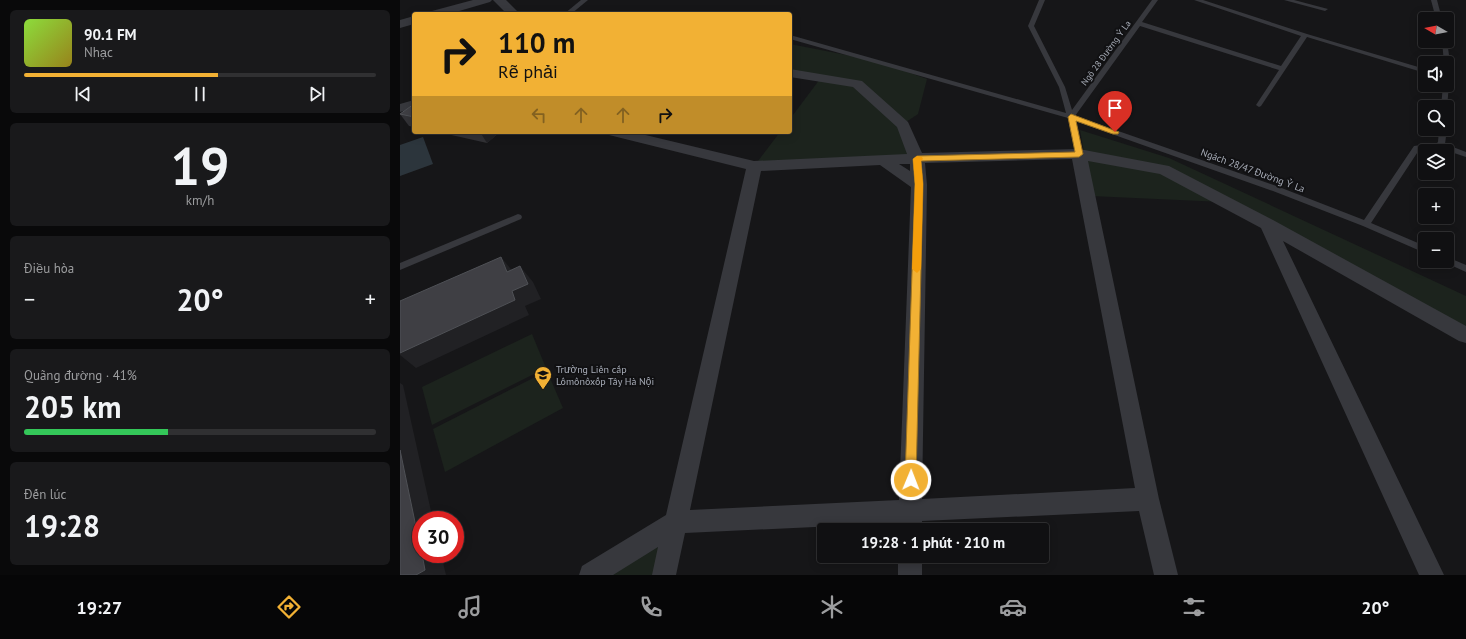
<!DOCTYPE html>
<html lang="vi">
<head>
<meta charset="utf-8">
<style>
	body { margin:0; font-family:"PT Sans",sans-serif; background:#19191b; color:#f1f3f6; height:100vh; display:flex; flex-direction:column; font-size:15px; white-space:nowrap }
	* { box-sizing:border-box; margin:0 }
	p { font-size:13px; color:#9c9d9f }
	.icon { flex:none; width:22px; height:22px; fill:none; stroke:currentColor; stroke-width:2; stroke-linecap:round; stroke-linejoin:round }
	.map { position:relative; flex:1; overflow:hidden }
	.drawer { display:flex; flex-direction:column; gap:10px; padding:10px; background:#09090a; width:400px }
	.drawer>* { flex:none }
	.banner { position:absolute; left:12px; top:12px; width:380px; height:122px; border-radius:4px; box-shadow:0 2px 10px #0003,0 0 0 1px #303032; background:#f2b134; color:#111; overflow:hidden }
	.needle { width:26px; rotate:279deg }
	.fabs { position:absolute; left:1018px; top:12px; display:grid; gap:8px }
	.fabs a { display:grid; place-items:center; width:36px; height:36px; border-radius:4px; background:#101012; box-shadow:0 2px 10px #0003,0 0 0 1px #303032; font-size:20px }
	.speed { position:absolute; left:12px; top:511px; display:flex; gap:8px; font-size:20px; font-weight:700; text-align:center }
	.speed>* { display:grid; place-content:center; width:52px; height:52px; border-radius:50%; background:#101012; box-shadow:0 2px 10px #0003,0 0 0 1px #303032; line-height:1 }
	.speed .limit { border:6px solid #d22; background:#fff; color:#111 }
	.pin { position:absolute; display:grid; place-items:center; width:34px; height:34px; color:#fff; margin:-41px -17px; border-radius:50% 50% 50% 0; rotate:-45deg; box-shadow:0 0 4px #0007 }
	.pin .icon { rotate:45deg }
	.me { position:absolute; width:44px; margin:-22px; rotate:1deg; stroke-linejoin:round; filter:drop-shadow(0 0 3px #0008) }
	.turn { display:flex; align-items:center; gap:14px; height:84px; padding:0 20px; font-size:18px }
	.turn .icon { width:52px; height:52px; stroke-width:2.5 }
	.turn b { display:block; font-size:28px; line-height:34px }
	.lanes { display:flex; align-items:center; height:38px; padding:0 20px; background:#0003; justify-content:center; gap:20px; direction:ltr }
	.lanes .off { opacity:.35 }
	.big { font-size:30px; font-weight:800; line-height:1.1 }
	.drawer .tile { flex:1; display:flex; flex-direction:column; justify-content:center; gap:6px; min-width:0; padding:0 14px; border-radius:6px; background:#19191b }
	.drawer .dial { align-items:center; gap:0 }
	.dial b { font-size:52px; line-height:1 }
	.song { display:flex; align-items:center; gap:12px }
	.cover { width:48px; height:48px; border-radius:6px; background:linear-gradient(135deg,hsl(90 70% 55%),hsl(50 70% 35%)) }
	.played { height:4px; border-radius:2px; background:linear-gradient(90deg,#f2b134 55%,#303032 55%) }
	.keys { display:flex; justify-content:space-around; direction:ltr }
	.heat { display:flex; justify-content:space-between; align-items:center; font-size:22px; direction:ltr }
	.charge { height:6px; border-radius:3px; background:linear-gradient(90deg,#34c759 41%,#303032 0) }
	.trip { position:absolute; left:417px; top:523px; width:232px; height:40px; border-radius:4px; background:#101012; box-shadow:0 2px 10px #0003,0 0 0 1px #303032; font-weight:800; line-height:40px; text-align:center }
	.tabs { display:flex; height:64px; justify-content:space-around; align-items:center; background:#060607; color:#9c9d9f }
	.tabs .icon { width:28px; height:28px }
	.tabs .current { color:#f2b134 }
	.tabs b { font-size:18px; color:#f1f3f6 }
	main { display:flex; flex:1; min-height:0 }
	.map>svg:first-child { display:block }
	.green { fill:#1c231d }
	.water { fill:#2c353c }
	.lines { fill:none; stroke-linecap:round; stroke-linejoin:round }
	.lane { fill:#37383d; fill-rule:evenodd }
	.street { fill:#37383d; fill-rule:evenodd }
	.wall { fill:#323236 }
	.shaded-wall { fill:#212124 }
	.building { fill:#3f3f44; stroke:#4f5156 }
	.route { fill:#f2b134; stroke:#9d7322 }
	.slow { fill:#f59e0b }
	.labels { text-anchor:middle; stroke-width:4; stroke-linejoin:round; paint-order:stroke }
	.far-street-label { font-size:9px; fill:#a8adb8; stroke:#111113 }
	.street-label { font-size:10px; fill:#a8adb8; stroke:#111113 }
	.poi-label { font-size:10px; fill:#a8adb8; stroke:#111113; text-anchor:start }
</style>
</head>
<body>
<main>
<section class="drawer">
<div class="tile">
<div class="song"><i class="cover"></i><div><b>90.1 FM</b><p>Nhạc</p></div></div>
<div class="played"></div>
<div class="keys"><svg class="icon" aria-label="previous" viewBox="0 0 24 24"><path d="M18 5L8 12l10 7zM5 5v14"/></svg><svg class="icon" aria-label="pause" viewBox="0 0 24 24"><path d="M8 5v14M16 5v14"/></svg><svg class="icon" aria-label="next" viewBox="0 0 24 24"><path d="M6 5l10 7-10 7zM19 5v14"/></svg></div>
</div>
<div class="tile dial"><b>19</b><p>km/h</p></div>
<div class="tile"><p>Điều hòa</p>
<div class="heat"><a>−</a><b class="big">20°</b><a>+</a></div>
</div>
<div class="tile"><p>Quãng đường · 41%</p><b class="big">205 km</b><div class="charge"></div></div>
<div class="tile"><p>Đến lúc</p><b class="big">19:28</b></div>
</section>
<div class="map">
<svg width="1066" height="575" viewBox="0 0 1066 575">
	<rect width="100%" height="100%" fill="#161618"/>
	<!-- green -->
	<g class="green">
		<path d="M 390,44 L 477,61 L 527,79 L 518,114 L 503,124 L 457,84 L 390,72 Z"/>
		<path d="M 420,79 L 455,85 L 501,126 L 515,158 L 355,165 L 380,132 L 390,132 L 390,119 Z"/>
		<path d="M 680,130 L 769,158 L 1066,296 L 1066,328 L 765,170 L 684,152 Z"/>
		<path d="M 682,156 L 764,171 L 823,202 L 691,196 Z"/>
		<path d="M 132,334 L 146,368 L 32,425 L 22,387 Z"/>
		<path d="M 147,371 L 163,408 L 45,472 L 33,429 Z"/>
		<path d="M 273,526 L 262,575 L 195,575 Z"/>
	</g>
	<!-- water -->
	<path class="water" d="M 23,137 L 33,164 L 0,176 L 0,145 Z"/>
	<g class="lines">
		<!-- lane -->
		<g class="lane">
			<path d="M 181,0 L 188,0 L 171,14 L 164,14 Z"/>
			<path d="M 639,0 L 645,0 L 634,26 L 665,87 L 672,110 L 752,0 L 758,0 L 742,22 L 881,66 L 901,36 L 794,0 L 803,0 L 907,34 L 1025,69 L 1025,73 L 907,37 L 861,106 L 859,107 L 856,105 L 879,70 L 740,26 L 675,116 L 879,187 L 964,220 L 1014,146 L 1037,143 L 1038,142 L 1039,129 L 1047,129 L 1045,144 L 1066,152 L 1066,157 L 1039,148 L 1019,150 L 971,223 L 1025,246 L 1025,253 L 963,226 L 873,191 L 675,121 L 683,154 L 682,156 L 676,156 L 668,118 L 390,39 L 390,35 L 666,113 L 659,87 L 628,26 Z"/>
			<path d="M 884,0 L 894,0 L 928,9 L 925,11 Z"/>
			<path d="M 1031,0 L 1037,0 L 1042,19 L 1036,19 Z"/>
			<path d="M 1047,40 L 1050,63 L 1047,65 L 1047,63 L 1044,63 L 1042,41 L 1047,41 Z"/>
			<path d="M 1047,83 L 1049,85 L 1047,107 L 1041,107 L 1043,85 L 1047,85 Z"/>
			<path d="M 118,214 L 121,215 L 122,217 L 121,219 L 0,270 L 0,263 Z"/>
			<path d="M 1047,257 L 1066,265 L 1066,272 L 1044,262 L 1043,261 L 1047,261 Z"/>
		</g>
		<!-- street -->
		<g class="street">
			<path d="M 73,0 L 92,0 L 90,2 L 49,14 L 30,14 L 32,11 Z"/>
			<path d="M 93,0 L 106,0 L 120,14 L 107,14 Z"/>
			<path d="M 14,16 L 14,24 L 0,28 L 0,20 Z"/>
			<path d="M 390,69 L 462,81 L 508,122 L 522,153 L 679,149 L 769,166 L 873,220 L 1066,326 L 1066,343 L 1059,341 L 883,241 L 1044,575 L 1019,575 L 861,228 L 760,174 L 688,161 L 759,499 L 778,575 L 754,575 L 739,511 L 522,521 L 522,530 L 498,530 L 499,523 L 285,533 L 276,575 L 252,575 L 258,547 L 213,575 L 179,575 L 182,566 L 266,515 L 346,169 L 209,135 L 207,132 L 233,132 L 354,161 L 507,154 L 497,127 L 453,87 L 390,77 ZM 672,159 L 735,488 L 522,499 L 527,185 L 525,163 ZM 499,164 L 510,164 L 510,171 ZM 480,165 L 511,187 L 499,500 L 290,510 L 361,171 Z"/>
			<path d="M 14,100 L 14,108 L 0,112 L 0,104 Z"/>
			<rect x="498" y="556" width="24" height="19"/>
		</g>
	</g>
	<!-- wall -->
	<g class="wall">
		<path d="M 14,104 L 14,127 L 9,126 L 0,114 Z"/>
		<path d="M 38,132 L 100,132 L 87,143 Z"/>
	</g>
	<!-- shaded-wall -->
	<g class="shaded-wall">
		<path d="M 80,132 L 100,132 L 87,143 Z"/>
		<path d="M 101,257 L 114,273 L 120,266 L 133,282 L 141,299 L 125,306 L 129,315 L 16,368 L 0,355 L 0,340 L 112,291 L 107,272 Z"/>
		<path d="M 0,383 L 3,385 L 33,520 L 21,520 L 21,551 L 0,450 Z"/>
		<path d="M 22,554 L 41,554 L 46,575 L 16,575 Z"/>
	</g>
	<!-- building -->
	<g class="building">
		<path d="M 14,104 L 14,117 L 0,114 Z"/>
		<path d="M 101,257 L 107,272 L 120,266 L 128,284 L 112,291 L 115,300 L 0,353 L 0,301 Z"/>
		<path d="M 0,450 L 21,551 L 21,554 L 22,554 L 25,570 L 16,575 L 0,575 Z"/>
	</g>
	<!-- route -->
	<path class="route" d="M 671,114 L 719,132 L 718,134 L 713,134 L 676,121 L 683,154 L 679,157 L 521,161 L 523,184 L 516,480 L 515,483 L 511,485 L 507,483 L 505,480 L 515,184 L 513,159 L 517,156 L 675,152 L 668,117 Z"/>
	<!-- slow -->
	<path class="slow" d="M 517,156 L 522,157 L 523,159 L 521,161 L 523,184 L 521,269 L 517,273 L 512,269 L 515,184 L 513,159 Z"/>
	<!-- icons -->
	<defs>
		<symbol id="school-pin" viewBox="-11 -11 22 30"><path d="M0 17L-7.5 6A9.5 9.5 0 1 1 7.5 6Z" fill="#f2b134" stroke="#111113"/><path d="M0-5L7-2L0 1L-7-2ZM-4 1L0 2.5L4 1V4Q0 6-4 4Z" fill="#111"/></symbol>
	</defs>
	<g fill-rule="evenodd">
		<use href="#school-pin" x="133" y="365" width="20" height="27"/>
	</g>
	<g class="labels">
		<!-- far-street labels -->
		<g class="far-street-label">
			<text transform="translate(706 53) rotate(-54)" y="3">Ngõ 28 Đường Ỷ La</text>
		</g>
		<!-- street labels -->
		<g class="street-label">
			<text transform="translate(853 170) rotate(20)" y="4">Ngách 28/47 Đường Ỷ La</text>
		</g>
		<!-- poi labels -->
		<g class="poi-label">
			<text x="156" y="373">Trường Liên cấp<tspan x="156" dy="12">Lômônôxốp Tây Hà Nội</tspan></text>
		</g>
	</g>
</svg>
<div class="fabs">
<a><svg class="needle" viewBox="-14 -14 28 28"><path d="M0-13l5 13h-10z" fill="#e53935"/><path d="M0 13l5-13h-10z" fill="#9c9d9f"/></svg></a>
<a><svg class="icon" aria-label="sound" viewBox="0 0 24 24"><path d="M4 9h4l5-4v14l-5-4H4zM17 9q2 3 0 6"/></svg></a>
<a><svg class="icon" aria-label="search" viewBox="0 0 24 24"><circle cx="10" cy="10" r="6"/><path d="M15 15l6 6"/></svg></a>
<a><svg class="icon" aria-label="layers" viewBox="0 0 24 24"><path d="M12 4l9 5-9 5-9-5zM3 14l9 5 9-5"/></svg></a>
<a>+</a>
<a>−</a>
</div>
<div class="speed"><div class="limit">30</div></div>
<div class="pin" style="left:715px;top:132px;background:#d93025"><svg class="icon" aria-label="arrive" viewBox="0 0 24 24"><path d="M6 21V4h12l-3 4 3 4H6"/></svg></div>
<svg class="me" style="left:511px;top:480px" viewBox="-20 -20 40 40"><circle r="17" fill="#f2b134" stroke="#fff" stroke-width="3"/><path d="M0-11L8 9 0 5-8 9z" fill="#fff"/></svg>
<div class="trip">19:28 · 1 phút · 210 m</div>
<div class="banner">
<div class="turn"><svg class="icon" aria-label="right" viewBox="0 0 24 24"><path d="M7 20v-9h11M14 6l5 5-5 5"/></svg><div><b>110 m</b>Rẽ phải</div></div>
<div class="lanes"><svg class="icon off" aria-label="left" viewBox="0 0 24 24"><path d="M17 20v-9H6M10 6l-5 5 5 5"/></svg><svg class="icon off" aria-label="ahead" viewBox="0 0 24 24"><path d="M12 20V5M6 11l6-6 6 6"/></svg><svg class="icon off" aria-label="ahead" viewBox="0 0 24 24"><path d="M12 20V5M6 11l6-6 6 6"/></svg><svg class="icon" aria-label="right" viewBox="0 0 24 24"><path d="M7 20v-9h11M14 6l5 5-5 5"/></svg></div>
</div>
</div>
</main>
<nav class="tabs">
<b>19:27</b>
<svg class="icon current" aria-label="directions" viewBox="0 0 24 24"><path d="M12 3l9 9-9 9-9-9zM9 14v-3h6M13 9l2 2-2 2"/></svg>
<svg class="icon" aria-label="music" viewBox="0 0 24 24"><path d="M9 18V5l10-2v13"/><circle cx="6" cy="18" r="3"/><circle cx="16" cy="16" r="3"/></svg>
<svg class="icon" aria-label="phone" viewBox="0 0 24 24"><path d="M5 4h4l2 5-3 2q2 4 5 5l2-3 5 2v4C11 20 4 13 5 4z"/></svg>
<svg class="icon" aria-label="climate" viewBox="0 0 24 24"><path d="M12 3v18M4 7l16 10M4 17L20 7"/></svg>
<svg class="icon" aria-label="car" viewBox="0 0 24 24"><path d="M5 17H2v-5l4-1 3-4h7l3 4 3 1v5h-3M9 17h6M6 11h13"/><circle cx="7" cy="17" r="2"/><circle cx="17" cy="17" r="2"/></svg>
<svg class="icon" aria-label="filters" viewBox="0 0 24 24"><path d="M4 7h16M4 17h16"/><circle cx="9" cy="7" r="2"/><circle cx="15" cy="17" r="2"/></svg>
<b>20°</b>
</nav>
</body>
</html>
